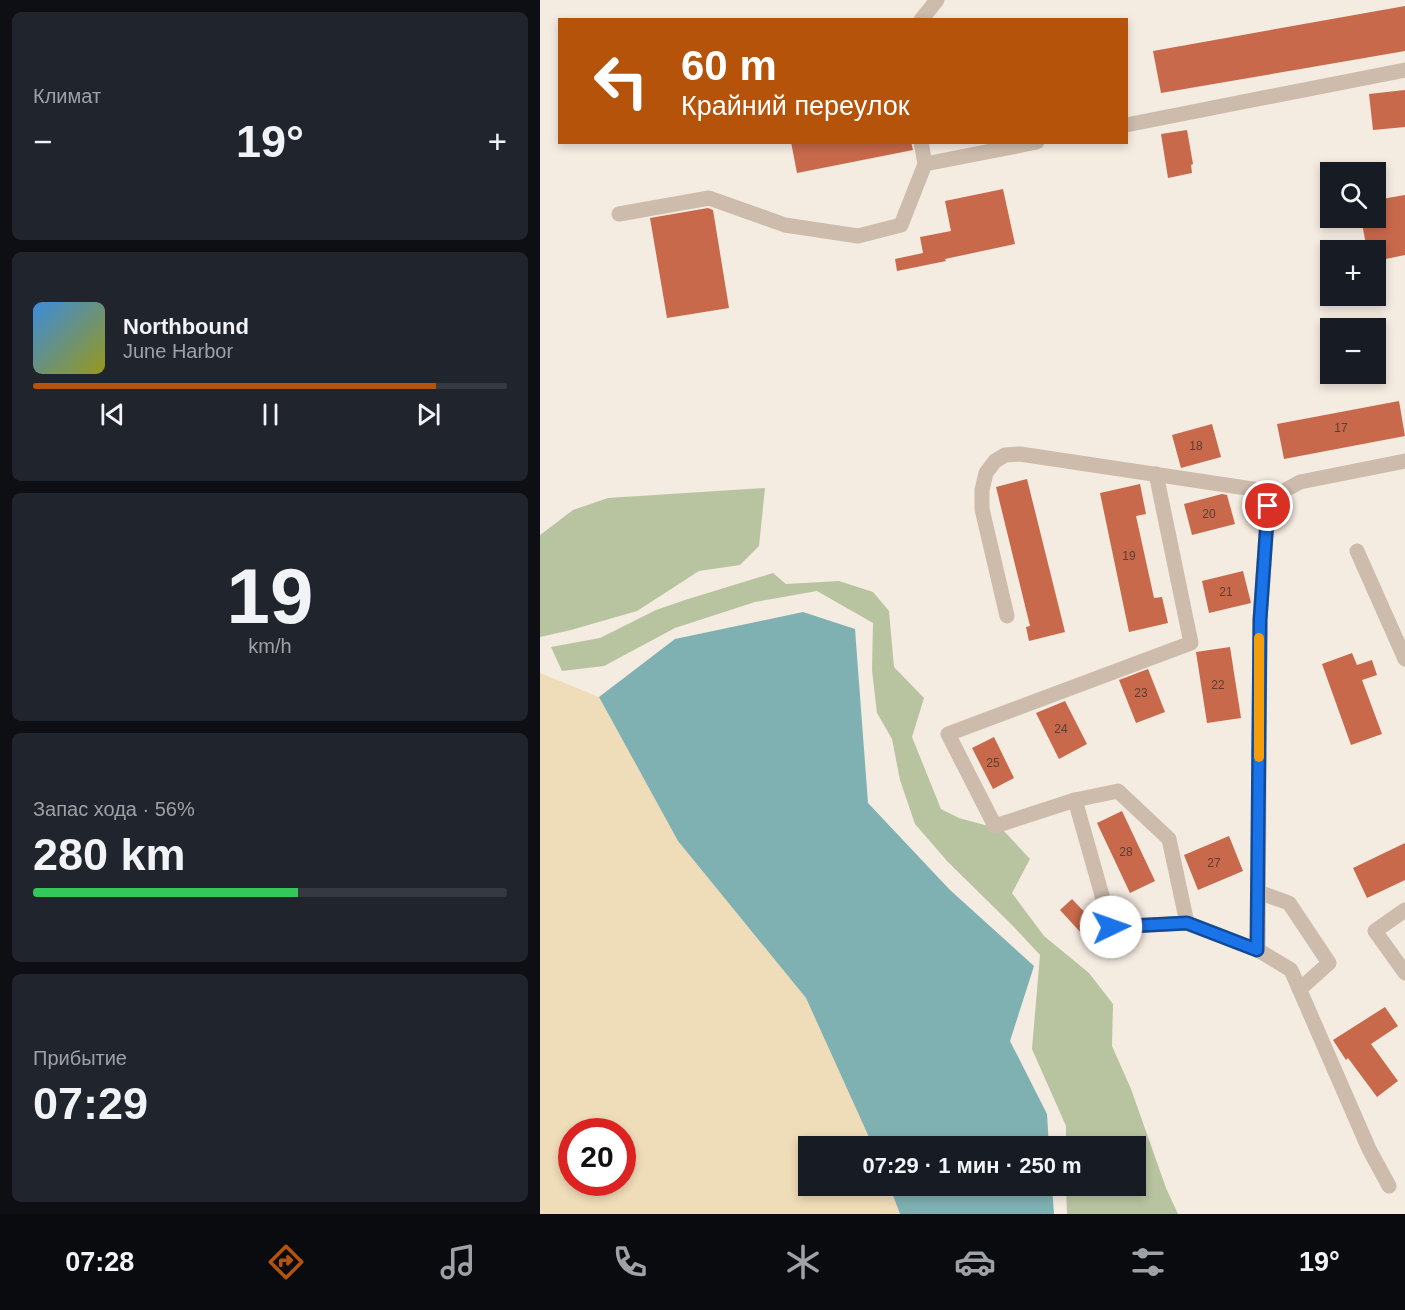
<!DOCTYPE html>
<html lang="ru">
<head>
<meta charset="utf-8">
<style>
	body { margin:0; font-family:Helvetica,sans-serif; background:#20242c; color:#f1f3f6; height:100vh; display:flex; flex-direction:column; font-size:22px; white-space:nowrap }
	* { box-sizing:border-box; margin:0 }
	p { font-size:20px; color:#9ea1a6 }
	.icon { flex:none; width:33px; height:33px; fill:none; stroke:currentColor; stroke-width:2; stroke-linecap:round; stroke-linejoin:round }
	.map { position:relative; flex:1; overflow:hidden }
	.drawer { display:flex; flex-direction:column; gap:12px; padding:12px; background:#0d0f14; width:540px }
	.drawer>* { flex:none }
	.guide { position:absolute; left:18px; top:18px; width:570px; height:126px; border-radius:0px; box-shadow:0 3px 9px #0003; background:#b45309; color:#fff; overflow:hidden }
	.fabs { position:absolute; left:780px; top:162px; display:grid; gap:12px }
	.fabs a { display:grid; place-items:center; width:66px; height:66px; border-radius:0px; background:#171b24; box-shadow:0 3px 9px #0003; font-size:30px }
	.speed { position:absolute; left:18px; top:1118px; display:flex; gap:12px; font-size:30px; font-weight:700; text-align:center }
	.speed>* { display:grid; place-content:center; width:78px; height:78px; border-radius:50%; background:#171b24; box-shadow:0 3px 9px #0003; line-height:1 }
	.speed .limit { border:9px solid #d22; background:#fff; color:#111 }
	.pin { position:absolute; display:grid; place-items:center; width:51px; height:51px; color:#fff; margin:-26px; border:3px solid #fff; border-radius:50%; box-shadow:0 2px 6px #0007 }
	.me { position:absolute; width:66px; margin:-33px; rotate:87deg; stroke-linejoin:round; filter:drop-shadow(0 0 4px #0008) }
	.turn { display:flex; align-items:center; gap:21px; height:126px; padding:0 24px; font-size:27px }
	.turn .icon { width:78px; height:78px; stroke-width:2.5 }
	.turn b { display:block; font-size:42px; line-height:51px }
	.big { font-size:45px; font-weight:700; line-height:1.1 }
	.drawer .card { flex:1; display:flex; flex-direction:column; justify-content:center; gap:9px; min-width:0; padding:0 21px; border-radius:9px; background:#20242c }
	.drawer .dial { align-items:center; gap:0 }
	.dial b { font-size:78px; line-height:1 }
	.song { display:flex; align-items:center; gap:18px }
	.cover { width:72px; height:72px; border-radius:9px; background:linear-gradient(135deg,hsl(210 70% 55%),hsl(60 70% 35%)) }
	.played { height:6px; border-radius:3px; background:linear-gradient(90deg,#b45309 85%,#363941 85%) }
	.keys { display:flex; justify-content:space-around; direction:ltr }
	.heat { display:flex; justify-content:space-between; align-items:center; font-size:33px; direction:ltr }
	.charge { height:9px; border-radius:4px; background:linear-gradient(90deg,#34c759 56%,#363941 0) }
	.trip { position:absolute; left:258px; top:1136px; width:348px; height:60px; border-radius:0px; background:#171b24; box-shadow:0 3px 9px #0003; font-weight:700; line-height:60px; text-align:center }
	.menu { display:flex; height:96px; justify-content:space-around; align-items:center; background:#090b0e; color:#9ea1a6 }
	.menu .icon { width:42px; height:42px }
	.menu .on { color:#b45309 }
	.menu b { font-size:27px; color:#f1f3f6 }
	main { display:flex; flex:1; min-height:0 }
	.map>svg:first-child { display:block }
	.green { fill:#b8c4a0 }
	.sand { fill:#efdcb8; fill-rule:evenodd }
	.water { fill:#7fb0b2 }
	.building { fill:#c8694b }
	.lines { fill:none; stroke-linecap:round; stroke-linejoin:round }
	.minor { stroke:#cdbbac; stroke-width:15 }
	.route-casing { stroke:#114b97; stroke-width:15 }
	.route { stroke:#1a73e8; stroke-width:10 }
	.slow { stroke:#f59e0b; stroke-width:10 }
	.labels { text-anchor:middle; stroke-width:5; stroke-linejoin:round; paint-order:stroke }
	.number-label { font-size:12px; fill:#5e3e33 }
</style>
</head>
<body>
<main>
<section class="drawer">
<div class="card"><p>Климат</p>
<div class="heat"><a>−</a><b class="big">19°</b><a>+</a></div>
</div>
<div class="card">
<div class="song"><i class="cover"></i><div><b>Northbound</b><p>June Harbor</p></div></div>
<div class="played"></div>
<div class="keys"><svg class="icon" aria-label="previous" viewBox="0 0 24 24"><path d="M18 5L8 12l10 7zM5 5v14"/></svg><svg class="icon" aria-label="pause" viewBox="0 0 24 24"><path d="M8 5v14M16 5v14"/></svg><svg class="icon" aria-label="next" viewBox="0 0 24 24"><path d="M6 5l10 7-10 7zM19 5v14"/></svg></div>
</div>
<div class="card dial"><b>19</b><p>km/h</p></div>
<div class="card"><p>Запас хода · 56%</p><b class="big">280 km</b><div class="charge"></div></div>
<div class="card"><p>Прибытие</p><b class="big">07:29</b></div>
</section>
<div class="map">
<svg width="865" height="1214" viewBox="0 0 865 1214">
	<rect width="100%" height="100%" fill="#f4ebe1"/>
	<!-- green -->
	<g class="green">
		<path d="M 225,488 L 219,546 L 200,565 L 159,571 L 97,611 L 31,630 L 0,637 L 0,535 L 33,510 L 68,498 Z"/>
		<path d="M 233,573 L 246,584 L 299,581 L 333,592 L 349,611 L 354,667 L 384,698 L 372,737 L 401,809 L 419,818 L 463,830 L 490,859 L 472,893 L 504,936 L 549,973 L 573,1004 L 572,1046 L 591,1089 L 626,1188 L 638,1214 L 527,1214 L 526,1185 L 596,1185 L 596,1146 L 526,1146 L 526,1126 L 492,1049 L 500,955 L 472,925 L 408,862 L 375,824 L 360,780 L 352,739 L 337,713 L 332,670 L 333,623 L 277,591 L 215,602 L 135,628 L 64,666 L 22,671 L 11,647 L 60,638 L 116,610 L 145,600 Z"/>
	</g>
	<!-- sand -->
	<path class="sand" d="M 0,673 L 59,697 L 138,841 L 266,998 L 333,1146 L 268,1146 L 268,1185 L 349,1185 L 360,1214 L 0,1214 ZM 32,1131 L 82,1131 L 82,1182 L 32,1182 Z"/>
	<!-- water -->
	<g class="water">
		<path d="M 263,612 L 315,629 L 328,803 L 410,890 L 494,966 L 470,1041 L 507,1114 L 509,1146 L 333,1146 L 266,998 L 138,841 L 59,697 L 135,639 Z"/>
		<path d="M 349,1185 L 512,1185 L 514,1214 L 360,1214 Z"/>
	</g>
	<!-- building -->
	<g class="building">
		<path d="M 865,6 L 865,51 L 621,93 L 613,51 Z"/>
		<path d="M 865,90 L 865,127 L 833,130 L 829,94 Z"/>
		<path d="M 647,130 L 653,164 L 651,165 L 652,173 L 628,178 L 621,134 Z"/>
		<path d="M 251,142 L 371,142 L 373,150 L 257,173 Z"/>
		<path d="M 463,189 L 475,244 L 405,259 L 406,261 L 357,271 L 355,259 L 383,253 L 380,237 L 411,231 L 405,201 Z"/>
		<path d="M 865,195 L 865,255 L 836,261 L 836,250 L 827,250 L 821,218 L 836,218 L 836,200 Z"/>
		<path d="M 168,208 L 173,210 L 189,308 L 127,318 L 110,218 Z"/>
		<path d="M 859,401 L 865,436 L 744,459 L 737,424 Z"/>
		<path d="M 672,424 L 681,457 L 641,468 L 632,435 Z"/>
		<path d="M 487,479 L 525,632 L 489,641 L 486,627 L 490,626 L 456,487 Z"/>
		<path d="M 600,484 L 606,514 L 596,516 L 614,598 L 622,597 L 628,623 L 589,632 L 560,493 Z"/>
		<path d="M 682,494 L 687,495 L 695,524 L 652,535 L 644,504 Z"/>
		<path d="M 703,571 L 711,603 L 669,613 L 662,581 Z"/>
		<path d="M 690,647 L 701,718 L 667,723 L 656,652 Z"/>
		<path d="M 812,653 L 817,665 L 832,660 L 837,675 L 822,680 L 842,734 L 811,745 L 782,664 Z"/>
		<path d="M 608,669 L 625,712 L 596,723 L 579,680 Z"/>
		<path d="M 525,701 L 547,744 L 519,759 L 496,713 Z"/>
		<path d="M 454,737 L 474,778 L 453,789 L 432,748 Z"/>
		<path d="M 582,811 L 615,881 L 590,893 L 557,823 Z"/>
		<path d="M 689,836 L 703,871 L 658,890 L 644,855 Z"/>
		<path d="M 865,843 L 865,880 L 827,898 L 813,868 Z"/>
		<path d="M 532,899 L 554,922 L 542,934 L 520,910 Z"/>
		<path d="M 845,1007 L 858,1026 L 831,1044 L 858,1081 L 837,1097 L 808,1058 L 806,1060 L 793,1040 Z"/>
	</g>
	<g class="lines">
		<!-- minor -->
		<g class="minor">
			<path d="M 381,20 L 397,0"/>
			<path d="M 586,125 L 865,70"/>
			<path d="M 381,142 L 385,164"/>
			<path d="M 79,214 L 169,198 L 245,225 L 318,236 L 361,225 L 385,164 L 497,142"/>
			<path d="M 616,474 L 651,643 L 408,734 L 455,826 L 535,800 L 578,791 L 629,839 L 647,923 L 718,950 L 751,970 L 829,1149 L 849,1186"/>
			<path d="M 817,551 L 865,659"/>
			<path d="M 467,616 L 442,509 L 442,490 L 446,473 L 455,461 L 465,455 L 480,454 L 740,493"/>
			<path d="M 535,800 L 571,927 L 647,923"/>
			<path d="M 718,892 L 749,903 L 789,963 L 760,989"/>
			<path d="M 865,910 L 835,931 L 865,973"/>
			<path d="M 718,950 L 720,620 L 728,506 L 740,493 L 760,482 L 865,461"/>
		</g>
	</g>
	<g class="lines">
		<defs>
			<path id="route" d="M 571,927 L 647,923 L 717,950 L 720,620 L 728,506"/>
		</defs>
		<!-- route casing -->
		<use href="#route" class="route-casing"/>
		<!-- route -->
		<use href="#route" class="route"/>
		<!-- slow -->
		<path class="slow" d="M 719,757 L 719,638"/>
	</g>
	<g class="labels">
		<!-- number labels -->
		<g class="number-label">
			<text x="801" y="432">17</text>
			<text x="656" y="450">18</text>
			<text x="669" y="518">20</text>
			<text x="589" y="560">19</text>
			<text x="686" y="596">21</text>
			<text x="678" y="689">22</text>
			<text x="601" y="697">23</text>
			<text x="521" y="733">24</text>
			<text x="453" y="767">25</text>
			<text x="586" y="856">28</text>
			<text x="674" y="867">27</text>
		</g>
	</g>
</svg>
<div class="fabs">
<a><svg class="icon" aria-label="search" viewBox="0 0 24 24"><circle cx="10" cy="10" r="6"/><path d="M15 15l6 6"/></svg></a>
<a>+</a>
<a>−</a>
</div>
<div class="speed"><div class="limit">20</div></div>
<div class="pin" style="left:728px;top:506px;background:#d93025"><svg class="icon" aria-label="arrive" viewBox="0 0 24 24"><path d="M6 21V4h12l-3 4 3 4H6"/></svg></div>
<svg class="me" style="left:571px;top:927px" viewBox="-20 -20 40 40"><circle r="19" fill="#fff"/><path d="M0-13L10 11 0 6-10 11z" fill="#1a73e8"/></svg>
<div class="trip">07:29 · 1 мин · 250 m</div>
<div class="guide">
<div class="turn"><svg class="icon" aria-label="left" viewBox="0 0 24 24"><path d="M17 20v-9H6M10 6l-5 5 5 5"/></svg><div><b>60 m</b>Крайний переулок</div></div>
</div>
</div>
</main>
<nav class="menu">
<b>07:28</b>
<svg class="icon on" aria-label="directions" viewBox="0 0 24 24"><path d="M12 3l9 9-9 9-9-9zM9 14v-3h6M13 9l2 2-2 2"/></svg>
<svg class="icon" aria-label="music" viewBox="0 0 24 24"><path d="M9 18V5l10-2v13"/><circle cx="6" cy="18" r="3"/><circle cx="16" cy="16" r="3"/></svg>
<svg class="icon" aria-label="phone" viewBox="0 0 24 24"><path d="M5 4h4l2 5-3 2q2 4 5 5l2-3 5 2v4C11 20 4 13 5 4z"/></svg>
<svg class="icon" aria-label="climate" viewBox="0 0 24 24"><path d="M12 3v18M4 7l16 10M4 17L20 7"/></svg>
<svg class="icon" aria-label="car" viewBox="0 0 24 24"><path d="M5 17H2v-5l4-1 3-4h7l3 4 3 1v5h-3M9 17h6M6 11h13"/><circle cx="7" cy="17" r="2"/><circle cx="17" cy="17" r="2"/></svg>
<svg class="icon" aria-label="filters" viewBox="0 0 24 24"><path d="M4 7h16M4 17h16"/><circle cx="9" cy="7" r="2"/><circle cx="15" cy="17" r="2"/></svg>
<b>19°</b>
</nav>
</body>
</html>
